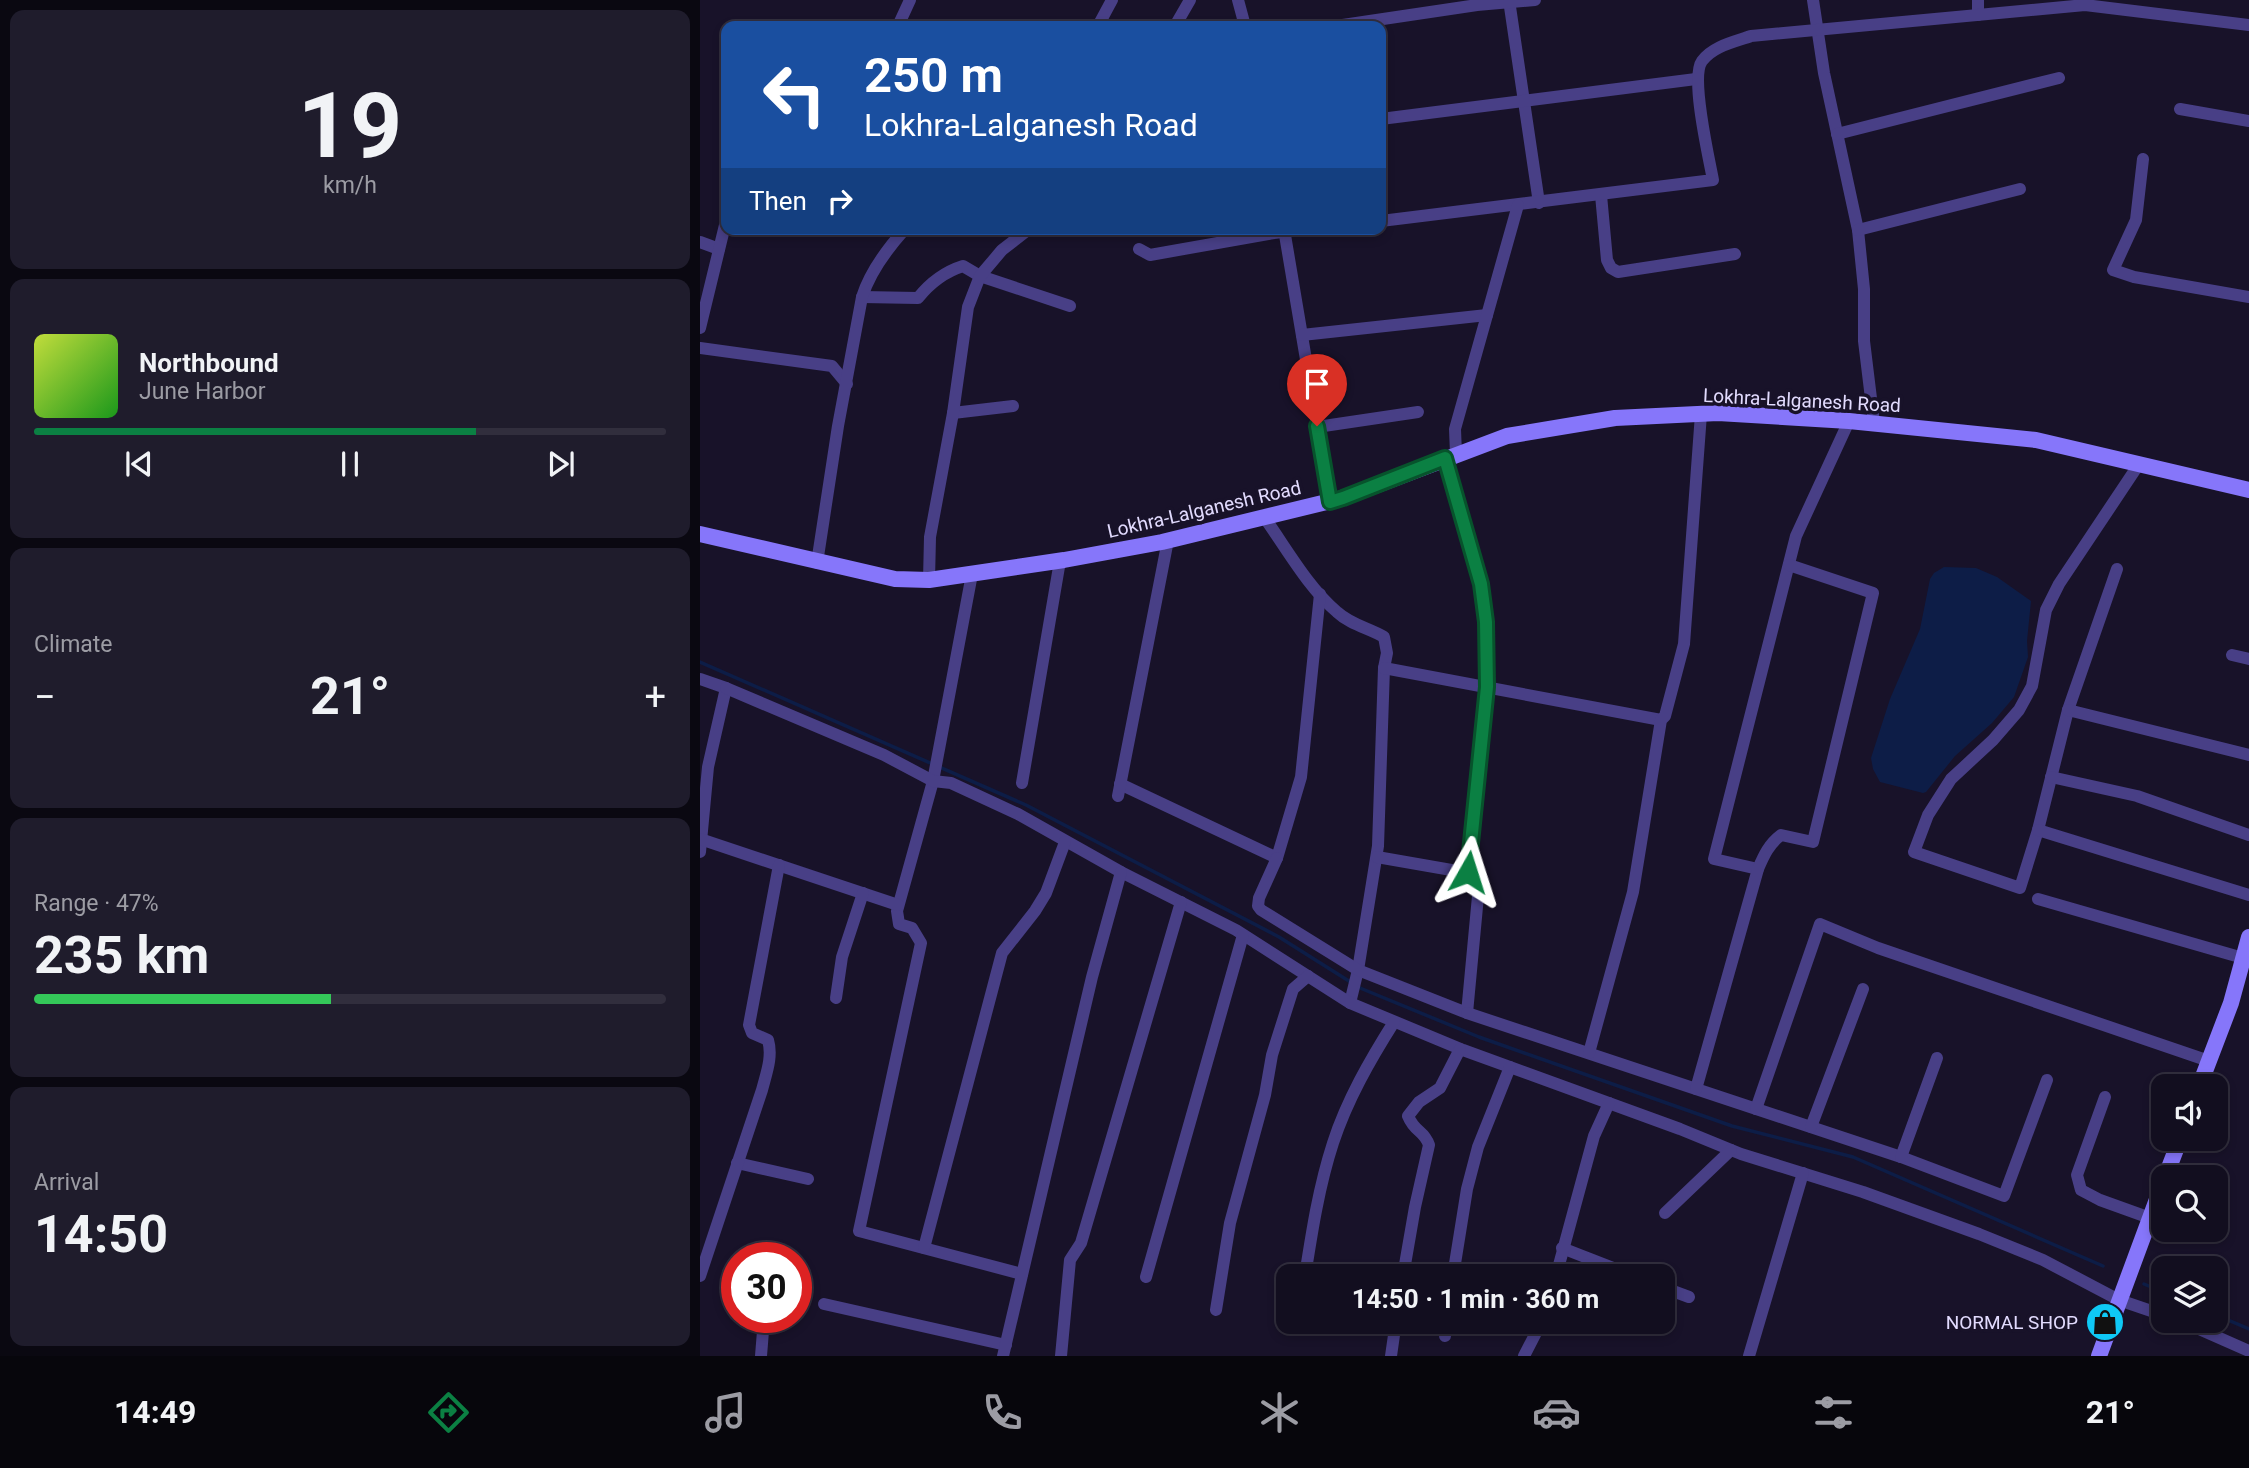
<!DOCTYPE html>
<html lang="en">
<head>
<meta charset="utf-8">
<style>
	body { margin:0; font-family:Roboto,sans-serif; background:#1f1c2c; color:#f1f3f6; height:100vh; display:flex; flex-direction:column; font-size:26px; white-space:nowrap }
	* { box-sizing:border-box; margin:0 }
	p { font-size:23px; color:#9c9ca4 }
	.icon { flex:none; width:38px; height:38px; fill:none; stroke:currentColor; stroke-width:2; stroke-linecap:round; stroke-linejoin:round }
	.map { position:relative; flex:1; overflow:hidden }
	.sheet { display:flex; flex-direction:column; gap:10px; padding:10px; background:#0a0811; width:700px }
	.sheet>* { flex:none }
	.banner { position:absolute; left:21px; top:21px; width:665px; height:214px; border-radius:14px; box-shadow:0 4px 10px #0003,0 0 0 2px #312e3d; background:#1a4fa0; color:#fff; overflow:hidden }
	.tools { position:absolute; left:1451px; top:1074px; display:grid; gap:14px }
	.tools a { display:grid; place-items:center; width:77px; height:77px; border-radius:14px; background:#120e1f; box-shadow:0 4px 10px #0003,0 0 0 2px #312e3d; font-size:35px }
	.speed { position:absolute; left:21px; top:1242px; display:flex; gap:14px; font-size:35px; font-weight:700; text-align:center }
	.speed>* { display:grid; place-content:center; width:91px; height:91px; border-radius:50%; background:#120e1f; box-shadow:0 4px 10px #0003,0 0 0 2px #312e3d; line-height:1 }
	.speed .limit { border:10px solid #d22; background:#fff; color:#111 }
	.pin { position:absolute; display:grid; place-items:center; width:60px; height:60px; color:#fff; margin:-72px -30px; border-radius:50% 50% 50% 0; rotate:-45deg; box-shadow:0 0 7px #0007 }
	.pin .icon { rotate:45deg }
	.me { position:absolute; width:77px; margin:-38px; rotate:6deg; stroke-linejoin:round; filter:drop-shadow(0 0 5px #0008) }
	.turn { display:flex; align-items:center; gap:24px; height:147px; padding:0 28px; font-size:32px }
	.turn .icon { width:91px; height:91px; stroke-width:2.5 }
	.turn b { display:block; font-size:49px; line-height:60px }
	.then { display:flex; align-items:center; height:66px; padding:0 28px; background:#0003; gap:14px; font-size:26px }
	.big { font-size:52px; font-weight:700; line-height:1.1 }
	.sheet .card { flex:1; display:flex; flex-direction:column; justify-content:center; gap:10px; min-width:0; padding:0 24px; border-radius:14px; background:#1f1c2c }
	.sheet .dial { align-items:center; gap:0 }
	.dial b { font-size:91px; line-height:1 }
	.song { display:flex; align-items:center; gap:21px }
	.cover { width:84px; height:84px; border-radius:10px; background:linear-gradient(135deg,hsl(70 70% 55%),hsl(120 70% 35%)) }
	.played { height:7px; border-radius:4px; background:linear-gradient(90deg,#0b8043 70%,#312e3d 70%) }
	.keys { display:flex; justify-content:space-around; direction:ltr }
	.heat { display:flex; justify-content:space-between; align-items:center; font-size:38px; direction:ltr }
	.charge { height:10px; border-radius:5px; background:linear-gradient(90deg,#34c759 47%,#312e3d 0) }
	.trip { position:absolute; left:576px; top:1264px; width:399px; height:70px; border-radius:14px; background:#120e1f; box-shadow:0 4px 10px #0003,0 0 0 2px #312e3d; font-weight:700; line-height:70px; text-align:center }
	.tabs { display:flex; height:112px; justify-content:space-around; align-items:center; background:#07060c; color:#9c9ca4 }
	.tabs .icon { width:49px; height:49px }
	.tabs .active { color:#0b8043 }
	.tabs b { font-size:32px; color:#f1f3f6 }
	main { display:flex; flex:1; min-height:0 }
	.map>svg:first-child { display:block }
	.water { fill:#0d1d47 }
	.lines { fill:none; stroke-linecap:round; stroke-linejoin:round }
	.stream { stroke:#0d1d47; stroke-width:3.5 }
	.street { stroke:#483f86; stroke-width:12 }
	.secondary { stroke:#8676fa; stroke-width:16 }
	.route-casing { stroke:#07532c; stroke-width:18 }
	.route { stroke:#0b8043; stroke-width:12 }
	.labels { text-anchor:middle; stroke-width:7; stroke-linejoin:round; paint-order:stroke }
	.street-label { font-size:19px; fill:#e2dbfe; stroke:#181229 }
	.poi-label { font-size:19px; fill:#e2dbfe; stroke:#181229; text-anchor:end }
</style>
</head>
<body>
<main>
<section class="sheet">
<div class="card dial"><b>19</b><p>km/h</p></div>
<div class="card">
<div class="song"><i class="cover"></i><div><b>Northbound</b><p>June Harbor</p></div></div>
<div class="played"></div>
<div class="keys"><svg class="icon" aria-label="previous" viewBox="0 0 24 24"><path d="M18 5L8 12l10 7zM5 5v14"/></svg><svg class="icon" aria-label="pause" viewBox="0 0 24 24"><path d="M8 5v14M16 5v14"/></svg><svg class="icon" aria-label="next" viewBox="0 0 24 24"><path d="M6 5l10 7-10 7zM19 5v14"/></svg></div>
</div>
<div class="card"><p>Climate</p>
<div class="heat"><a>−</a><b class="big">21°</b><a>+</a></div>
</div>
<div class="card"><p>Range · 47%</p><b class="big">235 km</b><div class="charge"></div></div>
<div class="card"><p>Arrival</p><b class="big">14:50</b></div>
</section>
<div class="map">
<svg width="1549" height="1356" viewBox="0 0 1549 1356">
	<rect width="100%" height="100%" fill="#181229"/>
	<!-- water -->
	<path class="water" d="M 1244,567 L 1276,568 L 1297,577 L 1331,601 L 1327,641 L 1328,657 L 1314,697 L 1292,723 L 1255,756 L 1226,792 L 1223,793 L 1180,782 L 1173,769 L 1171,758 L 1190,699 L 1220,629 L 1230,579 L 1234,573 Z"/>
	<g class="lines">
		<!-- stream -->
		<g class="stream">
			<path d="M 0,662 L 326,805 L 579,937 L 660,988 L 779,1037 L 1032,1126 L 1153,1157 L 1403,1266"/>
			<path d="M 1444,1284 L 1463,1292"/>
			<path d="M 1516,1315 L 1549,1329"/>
		</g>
		<!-- street -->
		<g class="street">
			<path d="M 538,0 L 545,26"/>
			<path d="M 809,0 L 839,203"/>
			<path d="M 1113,0 L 1124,73 L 1158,230 L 1164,289 L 1164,341 L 1174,423"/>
			<path d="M 1278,0 L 1278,15"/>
			<path d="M 198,26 L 210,0"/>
			<path d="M 398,26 L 412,0"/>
			<path d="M 475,26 L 490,0"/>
			<path d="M 636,26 L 777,5 L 835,0"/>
			<path d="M 1480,109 L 1549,121"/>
			<path d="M 681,119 L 996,79"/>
			<path d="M 1137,134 L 1359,78"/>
			<path d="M 1443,159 L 1436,220 L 1413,270 L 1434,277 L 1549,297"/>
			<path d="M 901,195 L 907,260 L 911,268 L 918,272 L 1035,254"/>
			<path d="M 681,221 L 1013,180 C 1009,158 990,77 1002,61 C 1013,46 1034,42 1051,36 L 1385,5 L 1549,25"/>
			<path d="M 584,229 L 630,502"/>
			<path d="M 1158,230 L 1320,189"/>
			<path d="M 0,242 L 19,249"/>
			<path d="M 439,249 L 450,255 L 574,233 L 606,229"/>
			<path d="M 162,297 L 218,298 C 230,283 244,272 263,266 L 280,276 L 370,306"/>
			<path d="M 0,328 L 26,221"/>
			<path d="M 602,335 L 787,315"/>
			<path d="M 0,348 L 132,366 L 147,384"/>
			<path d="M 253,413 L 313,406"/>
			<path d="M 617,427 L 718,412"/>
			<path d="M 756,454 L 755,429 L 818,205"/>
			<path d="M 745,458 L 781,584 L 786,622 L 787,687 L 768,872"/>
			<path d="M 564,517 C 587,549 607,586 637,612 C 651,625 669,628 684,637 L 687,653 L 684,668 L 678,846 L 658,970 L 650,1003"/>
			<path d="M 117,563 L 138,426 L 162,297 C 170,272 187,249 205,229"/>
			<path d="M 1417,569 L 1368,710 L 1338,830 L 1320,888 L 1214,852 L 1228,815 L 1251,779 L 1293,740 L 1319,710 L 1332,686 L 1346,610 L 1359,584 L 1439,464"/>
			<path d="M 272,574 L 233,781 L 197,911 L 199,924 L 212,928 L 221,943 L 159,1231 L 322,1274"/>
			<path d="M 229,580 L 230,537 L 253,413 L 268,307 L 280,276 L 302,250 L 329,229"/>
			<path d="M 1532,655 L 1549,659"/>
			<path d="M 684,668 L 961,720"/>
			<path d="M 0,679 L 26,688 L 8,767 L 0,852"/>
			<path d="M 26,688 L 184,755 L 233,781 L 251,783 L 318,814 L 421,872 L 536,930 L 650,1003 L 763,1050 L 980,1129 L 1041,1154 L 1163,1192 L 1279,1234 L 1343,1260 L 1419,1300 L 1463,1315"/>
			<path d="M 1368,710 L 1549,755"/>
			<path d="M 1351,777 L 1437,796 L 1549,835"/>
			<path d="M 322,783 L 360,561"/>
			<path d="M 420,784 L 577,858 L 601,777 L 620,594"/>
			<path d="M 418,796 L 468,540"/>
			<path d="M 1338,830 L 1549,895"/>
			<path d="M 0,839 L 198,905"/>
			<path d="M 577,858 L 559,898 L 558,906 L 561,910 L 658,970 L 767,1013 L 780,875 L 677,857"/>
			<path d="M 1058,869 L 1014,859 L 1096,536 L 1149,421"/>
			<path d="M 1338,899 L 1543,958"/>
			<path d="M 136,998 L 142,957 L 163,893"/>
			<path d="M 767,1013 L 1201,1157 L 1304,1196 L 1347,1080"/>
			<path d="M 889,1053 L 933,892 L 961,720 L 965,716 L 984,644 L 1001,414"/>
			<path d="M 996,1089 L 1058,869 C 1064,855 1069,844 1081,835 L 1113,842 L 1173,593 L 1089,565"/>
			<path d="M 1405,1097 L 1377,1175 L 1381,1190 L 1400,1200 L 1450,1218"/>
			<path d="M 1056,1109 L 1120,924 L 1178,948 L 1509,1061"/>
			<path d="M 1111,1127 L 1163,989"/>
			<path d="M 1201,1157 L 1237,1058"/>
			<path d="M 37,1163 L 108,1179"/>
			<path d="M 965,1213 L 1031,1150"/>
			<path d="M 224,1248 L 302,953 L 335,911 L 346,893 L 365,842"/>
			<path d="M 862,1248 L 934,1276"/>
			<path d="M 0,1276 L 62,1090 C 66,1074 73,1057 68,1040 L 52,1033 L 49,1025 L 79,865"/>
			<path d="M 605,1276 C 612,1231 619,1186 633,1143 C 647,1100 670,1060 694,1022"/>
			<path d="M 703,1276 L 715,1207 L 729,1145 C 724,1130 715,1133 708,1116 L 719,1102 L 740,1088 L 760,1049"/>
			<path d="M 753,1276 L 767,1189 L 778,1147 L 810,1067"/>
			<path d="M 856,1276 L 894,1136 L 909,1103"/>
			<path d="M 446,1277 L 543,935"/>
			<path d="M 962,1287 L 989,1297"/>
			<path d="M 124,1304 L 306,1345"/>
			<path d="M 516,1310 L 530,1223 L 565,1095 L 572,1055 L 593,989 L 608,976"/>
			<path d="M 1481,1321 L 1549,1351"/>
			<path d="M 745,1336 L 746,1321"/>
			<path d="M 61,1356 L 63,1331"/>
			<path d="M 303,1356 L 392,977 L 421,872"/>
			<path d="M 361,1356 L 370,1260 L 381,1243 L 481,902"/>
			<path d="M 691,1356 L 696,1321"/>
			<path d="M 824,1356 L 842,1321"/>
			<path d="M 1049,1356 L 1103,1173"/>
		</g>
		<!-- secondary -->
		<g class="secondary">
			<path d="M 0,534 L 195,579 L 229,580 L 364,560 L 462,542 L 643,498 L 807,436 L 915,418 L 1018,413 L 1149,421 L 1336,440 L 1549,490"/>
			<path d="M 1499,1087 L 1531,1003 L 1549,937"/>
			<path d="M 1465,1178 L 1480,1139"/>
			<path d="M 1399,1356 L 1463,1183"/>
		</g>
	</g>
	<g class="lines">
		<defs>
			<path id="route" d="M 617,426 L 630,502 L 643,498 L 745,458 L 781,584 L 786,622 L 787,687 L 768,872"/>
		</defs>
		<!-- route casing -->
		<use href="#route" class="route-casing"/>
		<!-- route -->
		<use href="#route" class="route"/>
	</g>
	<!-- icons -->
	<defs>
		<symbol id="shop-disc" viewBox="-11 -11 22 22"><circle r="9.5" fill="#0fc9f6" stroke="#181229"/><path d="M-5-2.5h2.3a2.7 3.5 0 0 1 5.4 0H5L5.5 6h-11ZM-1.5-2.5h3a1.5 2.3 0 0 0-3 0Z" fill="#111"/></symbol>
	</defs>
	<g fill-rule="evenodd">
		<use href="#shop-disc" x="1383" y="1300" width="44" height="44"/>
	</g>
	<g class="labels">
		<!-- street labels -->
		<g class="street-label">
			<text transform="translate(1102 400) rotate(3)" y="7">Lokhra-Lalganesh Road</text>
			<text transform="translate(504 509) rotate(-13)" y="7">Lokhra-Lalganesh Road</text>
		</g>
		<!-- poi labels -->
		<g class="poi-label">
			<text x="1378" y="1329">NORMAL SHOP</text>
		</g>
	</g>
</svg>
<div class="tools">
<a><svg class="icon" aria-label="sound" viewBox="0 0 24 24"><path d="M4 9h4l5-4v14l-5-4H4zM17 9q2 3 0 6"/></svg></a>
<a><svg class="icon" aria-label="search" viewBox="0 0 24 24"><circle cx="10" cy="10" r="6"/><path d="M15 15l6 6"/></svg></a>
<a><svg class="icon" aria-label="layers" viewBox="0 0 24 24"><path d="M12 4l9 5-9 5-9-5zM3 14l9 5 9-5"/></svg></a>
</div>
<div class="speed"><div class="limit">30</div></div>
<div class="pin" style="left:617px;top:426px;background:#d93025"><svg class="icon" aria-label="arrive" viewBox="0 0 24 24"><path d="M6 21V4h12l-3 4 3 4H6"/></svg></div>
<svg class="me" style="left:768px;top:872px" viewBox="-20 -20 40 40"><path d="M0-17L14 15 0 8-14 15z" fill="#0b8043" stroke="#fff" stroke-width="4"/></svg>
<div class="trip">14:50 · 1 min · 360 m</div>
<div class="banner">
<div class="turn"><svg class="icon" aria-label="left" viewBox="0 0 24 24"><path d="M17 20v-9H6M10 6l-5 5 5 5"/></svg><div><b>250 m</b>Lokhra-Lalganesh Road</div></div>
<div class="then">Then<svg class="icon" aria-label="right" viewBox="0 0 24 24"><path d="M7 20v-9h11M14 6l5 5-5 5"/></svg></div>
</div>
</div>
</main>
<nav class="tabs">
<b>14:49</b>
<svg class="icon active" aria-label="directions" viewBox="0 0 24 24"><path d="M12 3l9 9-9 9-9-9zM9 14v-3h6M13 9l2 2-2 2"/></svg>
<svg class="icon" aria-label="music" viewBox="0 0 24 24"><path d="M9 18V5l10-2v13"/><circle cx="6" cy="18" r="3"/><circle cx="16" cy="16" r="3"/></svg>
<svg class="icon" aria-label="phone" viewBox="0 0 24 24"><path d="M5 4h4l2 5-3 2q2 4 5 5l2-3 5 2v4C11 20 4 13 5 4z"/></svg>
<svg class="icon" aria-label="climate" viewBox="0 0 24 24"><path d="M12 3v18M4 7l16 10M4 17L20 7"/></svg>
<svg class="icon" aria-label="car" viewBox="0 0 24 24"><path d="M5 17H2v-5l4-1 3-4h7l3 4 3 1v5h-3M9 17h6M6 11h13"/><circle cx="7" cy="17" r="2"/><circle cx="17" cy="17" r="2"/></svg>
<svg class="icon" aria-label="filters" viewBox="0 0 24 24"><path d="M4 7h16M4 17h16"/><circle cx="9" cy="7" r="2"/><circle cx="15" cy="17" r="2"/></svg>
<b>21°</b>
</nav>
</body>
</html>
